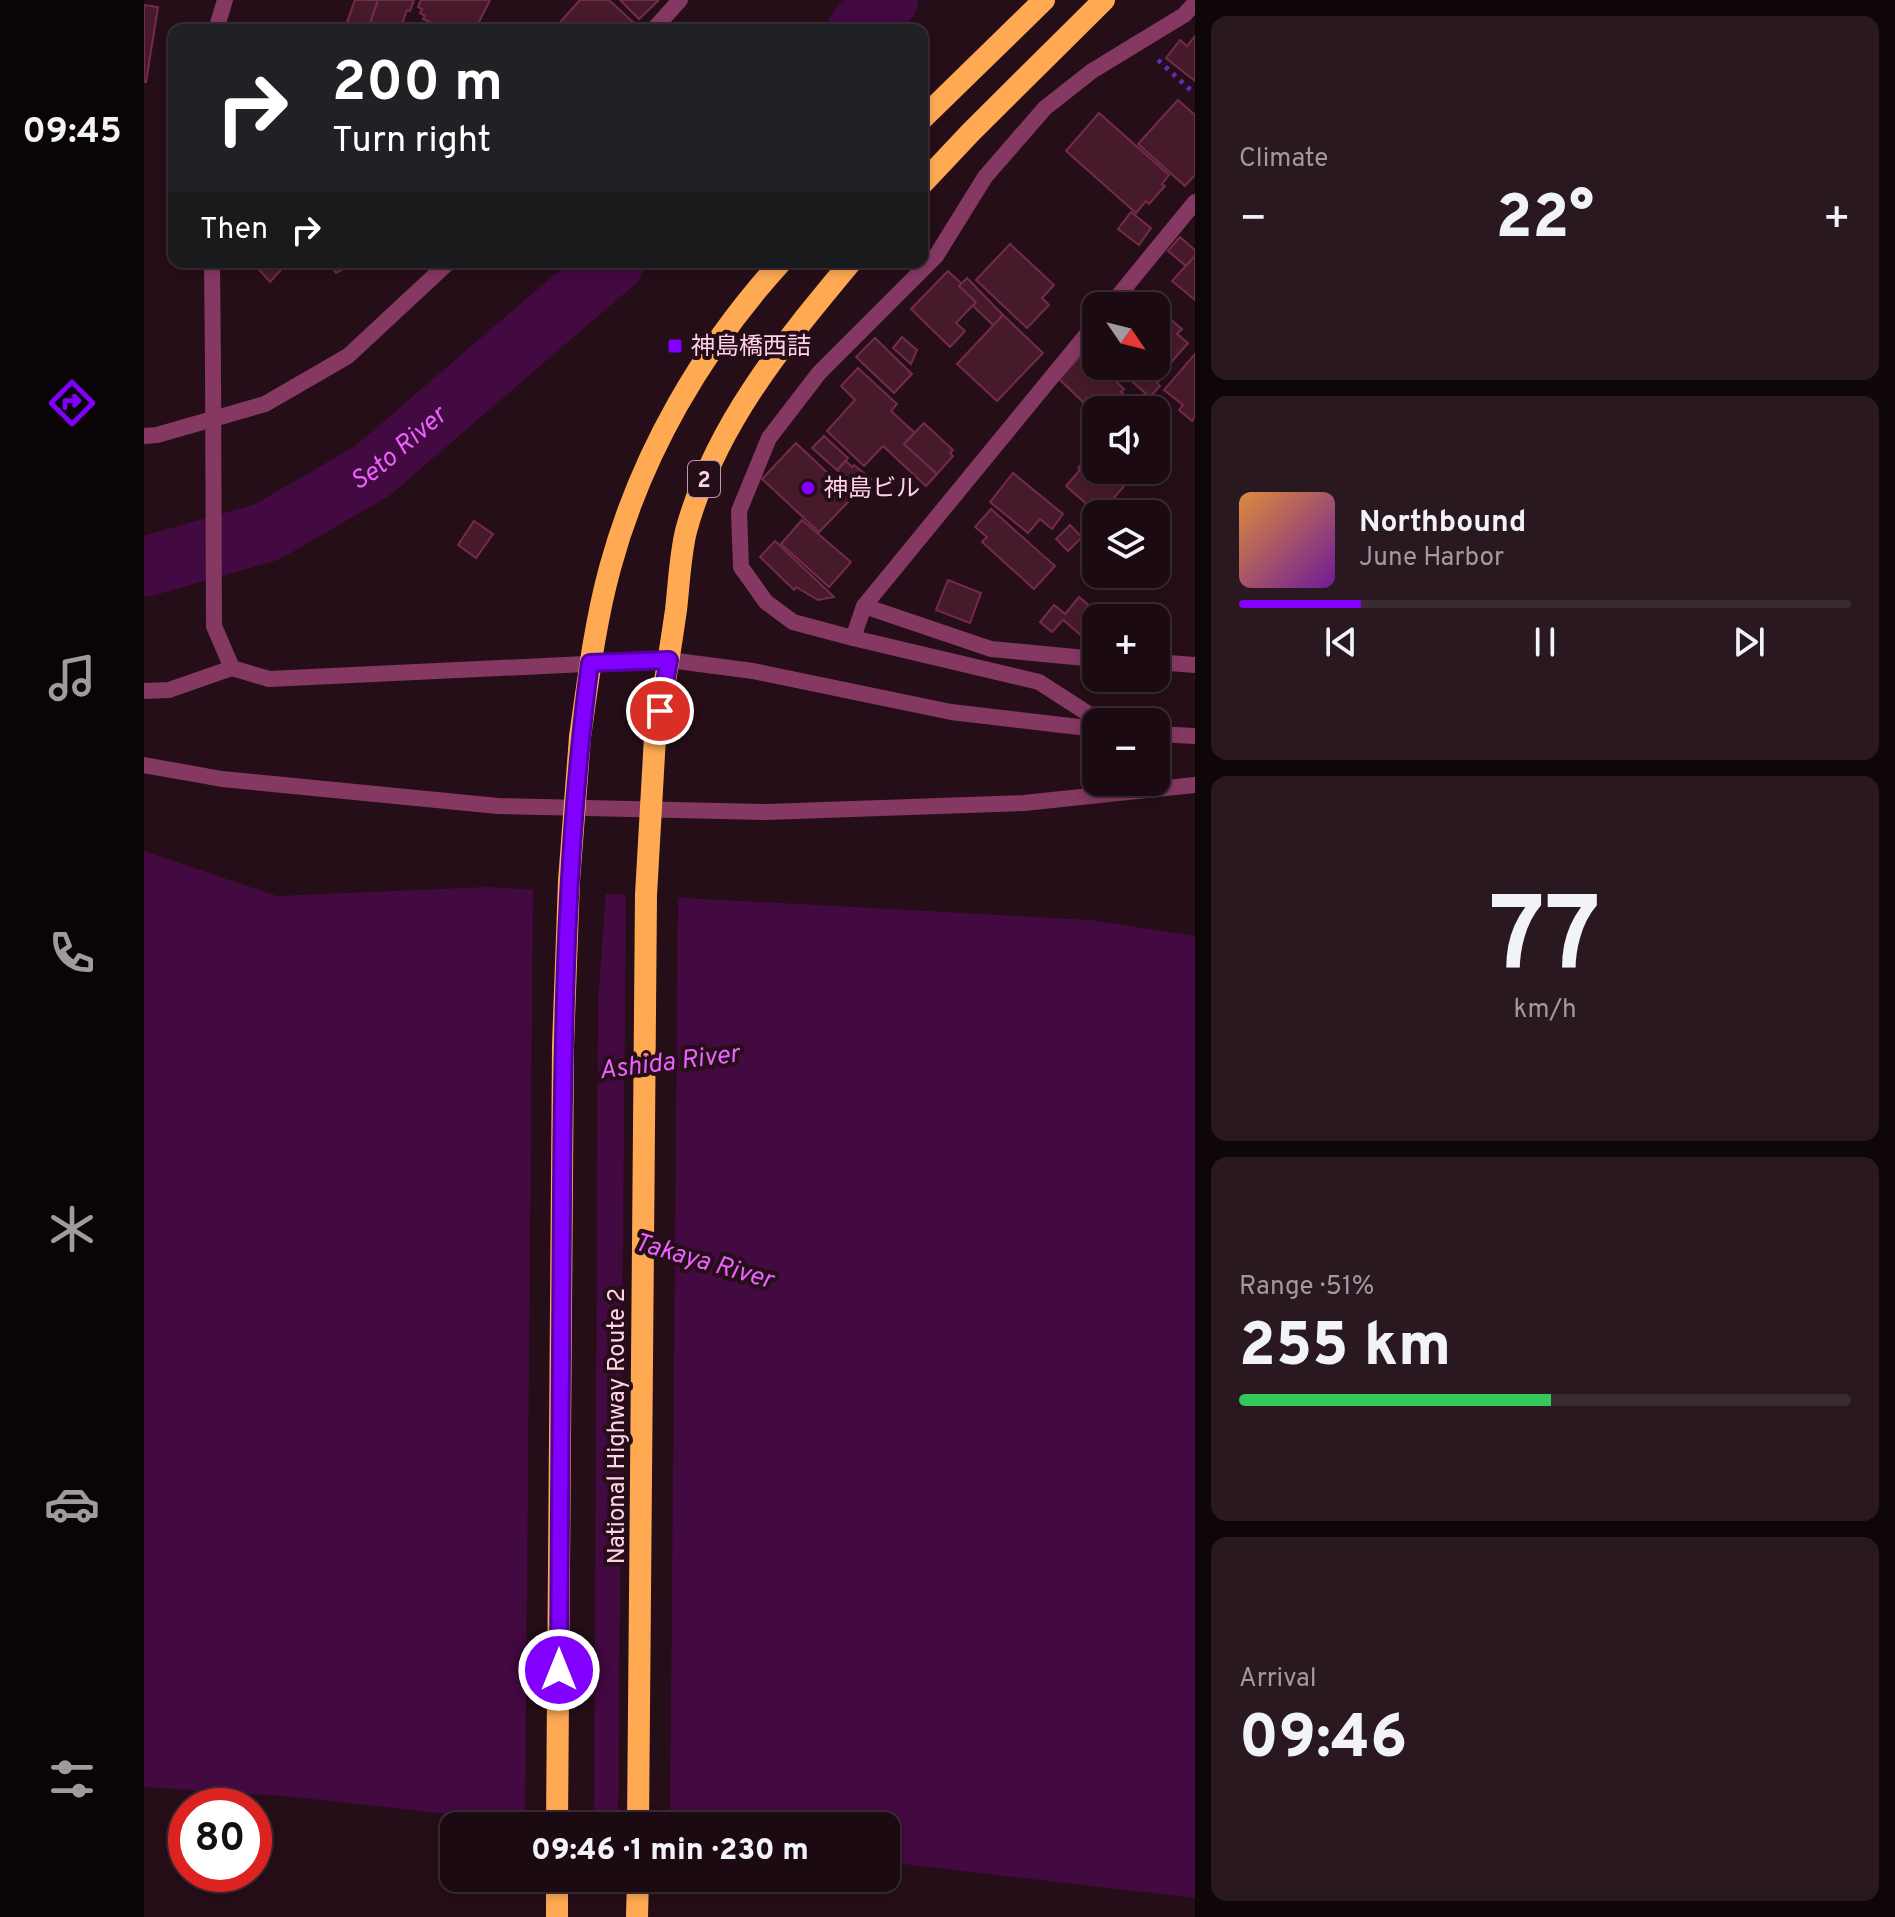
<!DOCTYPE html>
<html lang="en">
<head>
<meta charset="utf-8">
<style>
	body { margin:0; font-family:Overpass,"Noto Sans JP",sans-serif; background:#291820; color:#f1f3f6; height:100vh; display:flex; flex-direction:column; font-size:30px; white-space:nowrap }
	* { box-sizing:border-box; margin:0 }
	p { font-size:26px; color:#a09a9f }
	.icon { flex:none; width:44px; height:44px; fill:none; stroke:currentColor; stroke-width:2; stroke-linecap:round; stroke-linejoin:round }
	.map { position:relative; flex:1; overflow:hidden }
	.side { display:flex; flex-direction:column; gap:16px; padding:16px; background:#0f060a; width:700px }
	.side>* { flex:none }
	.guide { position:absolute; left:24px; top:24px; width:760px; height:244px; border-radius:16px; box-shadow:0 4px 12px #0003,0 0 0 2px #3a2b32; background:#202124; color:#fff; overflow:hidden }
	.needle { width:52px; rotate:125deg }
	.buttons { position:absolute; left:938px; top:292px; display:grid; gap:16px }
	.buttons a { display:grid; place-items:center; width:88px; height:88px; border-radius:16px; background:#1c0a12; box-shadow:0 4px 12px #0003,0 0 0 2px #3a2b32; font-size:40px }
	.speed { position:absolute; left:24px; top:1788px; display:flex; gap:16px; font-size:40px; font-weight:700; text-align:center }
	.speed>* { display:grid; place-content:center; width:104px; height:104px; border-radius:50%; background:#1c0a12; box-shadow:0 4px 12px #0003,0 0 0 2px #3a2b32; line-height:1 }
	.speed .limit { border:12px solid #d22; background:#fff; color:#111 }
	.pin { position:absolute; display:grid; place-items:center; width:68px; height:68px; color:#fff; margin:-34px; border:4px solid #fff; border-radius:50%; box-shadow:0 2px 8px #0007 }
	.me { position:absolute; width:88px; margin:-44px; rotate:0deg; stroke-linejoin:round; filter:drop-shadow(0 0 6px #0008) }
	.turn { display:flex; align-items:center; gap:28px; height:168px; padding:0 32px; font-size:36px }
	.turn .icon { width:104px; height:104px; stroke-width:2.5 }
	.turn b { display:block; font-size:56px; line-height:68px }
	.then { display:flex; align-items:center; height:76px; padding:0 32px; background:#0003; gap:16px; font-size:30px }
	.big { font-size:60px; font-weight:800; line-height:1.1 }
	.side .tile { flex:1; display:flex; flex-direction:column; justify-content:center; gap:12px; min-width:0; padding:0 28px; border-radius:16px; background:#291820 }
	.side .dial { align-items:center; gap:0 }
	.dial b { font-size:104px; line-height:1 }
	.song { display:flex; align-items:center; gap:24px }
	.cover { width:96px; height:96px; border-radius:12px; background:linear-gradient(135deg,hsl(30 70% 55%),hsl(280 70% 35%)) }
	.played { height:8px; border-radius:4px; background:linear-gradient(90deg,#8200fd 20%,#3a2b32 20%) }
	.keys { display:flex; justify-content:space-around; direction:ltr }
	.heat { display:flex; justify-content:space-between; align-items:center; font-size:44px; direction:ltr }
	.charge { height:12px; border-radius:6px; background:linear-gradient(90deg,#34c759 51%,#3a2b32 0) }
	.trip { position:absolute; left:296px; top:1812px; width:460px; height:80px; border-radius:16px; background:#1c0a12; box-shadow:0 4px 12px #0003,0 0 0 2px #3a2b32; font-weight:800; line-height:80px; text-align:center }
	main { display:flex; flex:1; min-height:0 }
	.tab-bar { display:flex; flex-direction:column; width:144px; justify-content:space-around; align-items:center; background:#0b0407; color:#a09a9f }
	.tab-bar .icon { width:56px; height:56px }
	.tab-bar .on { color:#8200fd }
	.tab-bar b { font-size:36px; color:#f1f3f6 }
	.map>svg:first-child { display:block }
	.water { fill:#430941 }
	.pier { fill:#250e18 }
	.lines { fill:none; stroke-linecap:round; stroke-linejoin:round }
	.river { stroke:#430941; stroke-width:60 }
	.building { fill:#461a2b; stroke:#732b47; stroke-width:2 }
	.path { stroke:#5e2cb9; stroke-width:5; stroke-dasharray:4 6; stroke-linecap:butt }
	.service { stroke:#853862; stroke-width:16 }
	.minor { stroke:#853862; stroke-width:16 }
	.tertiary { stroke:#853862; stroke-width:16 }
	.trunk { stroke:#ffaa53; stroke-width:22 }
	.tertiary-bridge { stroke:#853862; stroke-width:16 }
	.trunk-bridge { stroke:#ffaa53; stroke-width:22 }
	.route-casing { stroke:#5400a4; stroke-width:20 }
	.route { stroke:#8200fd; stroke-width:14 }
	.poi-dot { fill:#8200fd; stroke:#250e18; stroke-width:3 }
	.labels { text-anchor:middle; stroke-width:8; stroke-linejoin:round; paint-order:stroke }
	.shield { fill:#250e18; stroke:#be97a9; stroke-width:2 }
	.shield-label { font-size:22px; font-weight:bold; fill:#ffd2e7 }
	.poi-label { font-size:24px; fill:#ffd2e7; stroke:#250e18; text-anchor:start }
	.street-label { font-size:24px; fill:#ffd2e7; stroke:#250e18 }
	.water-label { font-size:26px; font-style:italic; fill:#eb60ff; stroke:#250e18 }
</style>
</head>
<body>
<main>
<nav class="tab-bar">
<b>09:45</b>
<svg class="icon on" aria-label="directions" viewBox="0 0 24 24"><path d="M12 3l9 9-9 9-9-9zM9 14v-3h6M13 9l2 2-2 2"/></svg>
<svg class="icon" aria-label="music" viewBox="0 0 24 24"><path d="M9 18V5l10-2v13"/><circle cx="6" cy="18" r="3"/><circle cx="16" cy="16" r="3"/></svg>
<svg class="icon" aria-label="phone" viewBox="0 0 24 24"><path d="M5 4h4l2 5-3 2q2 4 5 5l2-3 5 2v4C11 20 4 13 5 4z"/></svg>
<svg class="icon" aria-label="climate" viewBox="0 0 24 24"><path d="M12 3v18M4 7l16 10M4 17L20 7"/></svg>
<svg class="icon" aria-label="car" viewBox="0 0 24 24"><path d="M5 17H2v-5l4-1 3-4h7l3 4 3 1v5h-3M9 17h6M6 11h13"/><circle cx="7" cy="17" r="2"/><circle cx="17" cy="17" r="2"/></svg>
<svg class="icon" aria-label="filters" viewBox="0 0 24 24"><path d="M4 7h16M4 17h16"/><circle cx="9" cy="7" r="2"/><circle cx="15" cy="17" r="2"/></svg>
</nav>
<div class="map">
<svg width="1051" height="1917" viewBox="0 0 1051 1917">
	<rect width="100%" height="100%" fill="#250e18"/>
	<!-- water -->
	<path class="water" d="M 0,851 L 133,896 L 342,887 L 946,920 L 1051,936 L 1051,1898 L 742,1862 L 742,1826 L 413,1826 L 139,1796 L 0,1787 Z"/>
	<!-- pier -->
	<g class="pier">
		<path d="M 389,886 L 462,890 L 454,1003 L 450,1826 L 381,1826 Z"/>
		<path d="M 482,891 L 534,894 L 526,1826 L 474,1826 Z"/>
	</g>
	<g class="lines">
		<!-- river -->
		<g class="river">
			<path d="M 713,30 L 744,0"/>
			<path id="s1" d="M 0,567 L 123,532 L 228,471 L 471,262"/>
		</g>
	</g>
	<!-- building -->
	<g class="building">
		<path d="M 211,0 L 234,0 L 224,29 L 203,22 Z"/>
		<path d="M 234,0 L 270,0 L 266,11 L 263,10 L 256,30 L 229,30 L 229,28 L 225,27 Z"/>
		<path d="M 277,0 L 346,0 L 331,30 L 306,28 L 303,30 L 279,19 L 281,16 L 276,13 L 278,9 L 274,7 Z"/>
		<path d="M 436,0 L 465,0 L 489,22 L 483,30 L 409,30 Z"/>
		<path d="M 476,0 L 515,0 L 495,19 Z"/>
		<path d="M 0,5 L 14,7 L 2,82 L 0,82 Z"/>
		<path d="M 1051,36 L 1051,81 L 1022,58 L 1036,40 L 1043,46 Z"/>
		<path d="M 1034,100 L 1051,115 L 1051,175 L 1041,186 L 994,144 Z"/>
		<path d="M 955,113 L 1025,175 L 1018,184 L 1021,186 L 1005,204 L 1002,201 L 992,213 L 922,151 Z"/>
		<path d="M 987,212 L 1007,228 L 995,245 L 974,229 Z"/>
		<path d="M 1036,237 L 1051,250 L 1051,256 L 1042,266 L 1024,251 Z"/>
		<path d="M 866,244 L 910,285 L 898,298 L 905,305 L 883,328 L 832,280 Z"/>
		<path d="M 1051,256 L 1051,300 L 1028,281 Z"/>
		<path d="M 112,262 L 144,262 L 126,282 L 111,265 Z"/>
		<path d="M 194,262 L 204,262 L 206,265 L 192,273 L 187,266 Z"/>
		<path d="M 804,271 L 818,284 L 815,286 L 832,302 L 812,323 L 821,331 L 806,347 L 767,309 Z"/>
		<path d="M 823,278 L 859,315 L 850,326 L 829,306 L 832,302 L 815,286 Z"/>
		<path d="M 1012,314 L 1016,318 L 1020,314 L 1038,329 L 1033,334 L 1044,343 L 1024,366 L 1027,368 L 1013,383 L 1016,386 L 1006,397 L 984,378 L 981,381 L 964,366 L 1012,366 Z"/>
		<path d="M 859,315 L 899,353 L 853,401 L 813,364 Z"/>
		<path d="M 758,337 L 773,350 L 767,364 L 749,348 Z"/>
		<path d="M 731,338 L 768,374 L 750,393 L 712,357 Z"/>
		<path d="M 940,352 L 952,363 L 952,366 L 955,366 L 980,389 L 977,392 L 981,396 L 968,410 L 956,410 L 943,398 L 939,402 L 915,379 Z"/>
		<path d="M 1051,354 L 1051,416 L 1048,421 L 1035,410 L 1039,405 L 1020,390 Z"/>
		<path d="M 714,368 L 753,404 L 747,411 L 771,433 L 760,444 L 793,474 L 782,486 L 739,446 L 720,466 L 683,431 L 711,400 L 697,386 Z"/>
		<path d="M 1012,420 L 1027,433 L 1012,450 Z"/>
		<path d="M 780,423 L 809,450 L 806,453 L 809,456 L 793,474 L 760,444 Z"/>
		<path d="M 680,436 L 704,458 L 693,470 L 668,448 Z"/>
		<path d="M 652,443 L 709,497 L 675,532 L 618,479 Z"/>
		<path d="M 952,447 L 952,470 L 994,470 L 956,514 L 954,514 L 922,486 L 936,470 L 934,468 Z"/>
		<path d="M 702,461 L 708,467 L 710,465 L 727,479 L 717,491 L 693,470 Z"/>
		<path d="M 869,473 L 919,514 L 908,529 L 896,519 L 884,533 L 846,502 Z"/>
		<path d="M 847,509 L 911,566 L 890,589 L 838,542 L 843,537 L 831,527 Z"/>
		<path d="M 658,520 L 707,562 L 685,587 L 637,544 Z"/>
		<path d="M 330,521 L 349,534 L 332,558 L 314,545 Z"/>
		<path d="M 926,525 L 938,537 L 924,551 L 912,539 Z"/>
		<path d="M 631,541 L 690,597 L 674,600 L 652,587 L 650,590 L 616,557 Z"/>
		<path d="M 804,580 L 837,593 L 826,623 L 792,610 Z"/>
		<path d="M 935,597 L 960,618 L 952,618 L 952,641 L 942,632 L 939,637 L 919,620 L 908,632 L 896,622 L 910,605 L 921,614 Z"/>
	</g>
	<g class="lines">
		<!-- path -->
		<path class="path" d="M 1014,60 L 1051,94"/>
		<!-- service -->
		<path class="service" d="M 709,638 L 649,622 L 622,602 L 597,567 L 595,511 L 625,438 L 675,373 L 792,256 L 841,177 L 901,108 L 948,71 L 1040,15 L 1051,3"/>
		<!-- minor -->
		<g class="minor">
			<path d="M 509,30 L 536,0"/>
			<path d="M 966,306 L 1051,202"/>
			<path d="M 952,323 L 720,606 L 847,649 L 952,659"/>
			<path d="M 0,436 L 13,435 L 121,404 L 204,356 L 305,262"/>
			<path d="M 720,606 L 709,638 L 895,682 L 957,722"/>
			<path d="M 1012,662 L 1051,665"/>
		</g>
		<!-- tertiary -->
		<g class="tertiary">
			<path d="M 72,30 L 81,0"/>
			<path d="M 68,262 L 69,365"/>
			<path d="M 70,626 L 88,668 L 125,679 L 525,660 L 609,671 L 807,712 L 952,729"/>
			<path d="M 0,691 L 25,690 L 88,668"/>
			<path d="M 1012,734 L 1051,736"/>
			<path d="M 0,765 L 78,779 L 354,806 L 622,812 L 880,803 L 1051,785"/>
		</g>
		<!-- trunk -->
		<g class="trunk">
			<path d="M 778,119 L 900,0"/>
			<path d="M 778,184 L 827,132 L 960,0"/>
			<path d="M 436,737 C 444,681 451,623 466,568 C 497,454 558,349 637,262"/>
			<path d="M 511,737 C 519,694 526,652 532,610 C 535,584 536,556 542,531 C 571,425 638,345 707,262"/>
			<path d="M 413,1917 L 413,1878"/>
			<path d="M 493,1917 L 494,1878"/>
		</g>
		<!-- tertiary-bridge -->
		<path class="tertiary-bridge" d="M 69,365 L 70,626"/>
		<!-- trunk-bridge -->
		<g class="trunk-bridge">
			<path d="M 413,1826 L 419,1046 L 425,881 L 436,737"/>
			<path d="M 494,1826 L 502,895 L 511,737"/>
		</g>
	</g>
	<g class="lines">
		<defs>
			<path id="route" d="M 415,1670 C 416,1513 417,1356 418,1199 C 419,1020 422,841 446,663 L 525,660 L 516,711"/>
		</defs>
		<!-- route casing -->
		<use href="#route" class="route-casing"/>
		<!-- route -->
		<use href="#route" class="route"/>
	</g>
	<!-- markers -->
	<g class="poi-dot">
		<rect x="523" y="338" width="16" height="16" rx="4"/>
		<circle cx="664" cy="488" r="8"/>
	</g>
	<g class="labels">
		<!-- shield labels -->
		<rect class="shield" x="544" y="461" width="32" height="36" rx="6"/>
		<g class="shield-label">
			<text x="560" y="487">2</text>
		</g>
		<!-- poi labels -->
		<g class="poi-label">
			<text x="547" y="354">神島橋西詰</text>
			<text x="680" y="496">神島ビル</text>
		</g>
		<!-- street labels -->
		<g class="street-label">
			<text transform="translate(472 1426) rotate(-90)" y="8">National Highway Route 2</text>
		</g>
		<!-- water labels -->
		<g class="water-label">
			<text dy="9" stroke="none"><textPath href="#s1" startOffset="284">Seto River</textPath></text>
			<text transform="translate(525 1061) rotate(-7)" y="9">Ashida River</text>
			<text transform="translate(560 1260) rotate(16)" y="9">Takaya River</text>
		</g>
	</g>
</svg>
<div class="buttons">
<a><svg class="needle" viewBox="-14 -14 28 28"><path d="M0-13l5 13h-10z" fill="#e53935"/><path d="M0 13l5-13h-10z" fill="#a09a9f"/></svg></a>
<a><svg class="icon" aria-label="sound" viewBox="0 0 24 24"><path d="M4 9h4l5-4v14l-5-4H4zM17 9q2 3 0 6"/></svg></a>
<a><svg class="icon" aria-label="layers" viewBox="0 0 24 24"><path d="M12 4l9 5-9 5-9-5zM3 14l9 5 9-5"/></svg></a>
<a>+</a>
<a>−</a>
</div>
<div class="speed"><div class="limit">80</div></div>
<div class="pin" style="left:516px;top:711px;background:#d93025"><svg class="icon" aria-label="arrive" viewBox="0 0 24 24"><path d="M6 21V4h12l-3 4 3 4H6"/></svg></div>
<svg class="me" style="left:415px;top:1670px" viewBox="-20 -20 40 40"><circle r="17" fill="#8200fd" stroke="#fff" stroke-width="3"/><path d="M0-11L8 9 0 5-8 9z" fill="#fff"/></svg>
<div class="trip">09:46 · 1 min · 230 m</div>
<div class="guide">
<div class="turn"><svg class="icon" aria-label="right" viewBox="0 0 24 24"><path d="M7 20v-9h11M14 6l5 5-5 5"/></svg><div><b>200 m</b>Turn right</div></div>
<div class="then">Then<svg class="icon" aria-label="right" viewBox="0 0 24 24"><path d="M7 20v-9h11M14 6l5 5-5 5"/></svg></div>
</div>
</div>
<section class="side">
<div class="tile"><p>Climate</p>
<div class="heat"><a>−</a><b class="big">22°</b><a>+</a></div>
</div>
<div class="tile">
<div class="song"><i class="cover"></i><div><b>Northbound</b><p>June Harbor</p></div></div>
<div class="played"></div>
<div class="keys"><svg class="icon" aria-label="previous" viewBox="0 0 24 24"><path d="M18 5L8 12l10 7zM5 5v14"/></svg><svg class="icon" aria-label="pause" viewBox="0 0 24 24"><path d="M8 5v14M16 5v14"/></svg><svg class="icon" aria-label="next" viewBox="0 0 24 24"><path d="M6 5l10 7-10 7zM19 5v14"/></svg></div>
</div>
<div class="tile dial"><b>77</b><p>km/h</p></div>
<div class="tile"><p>Range · 51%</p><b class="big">255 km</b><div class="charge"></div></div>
<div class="tile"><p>Arrival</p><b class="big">09:46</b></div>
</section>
</main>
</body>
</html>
